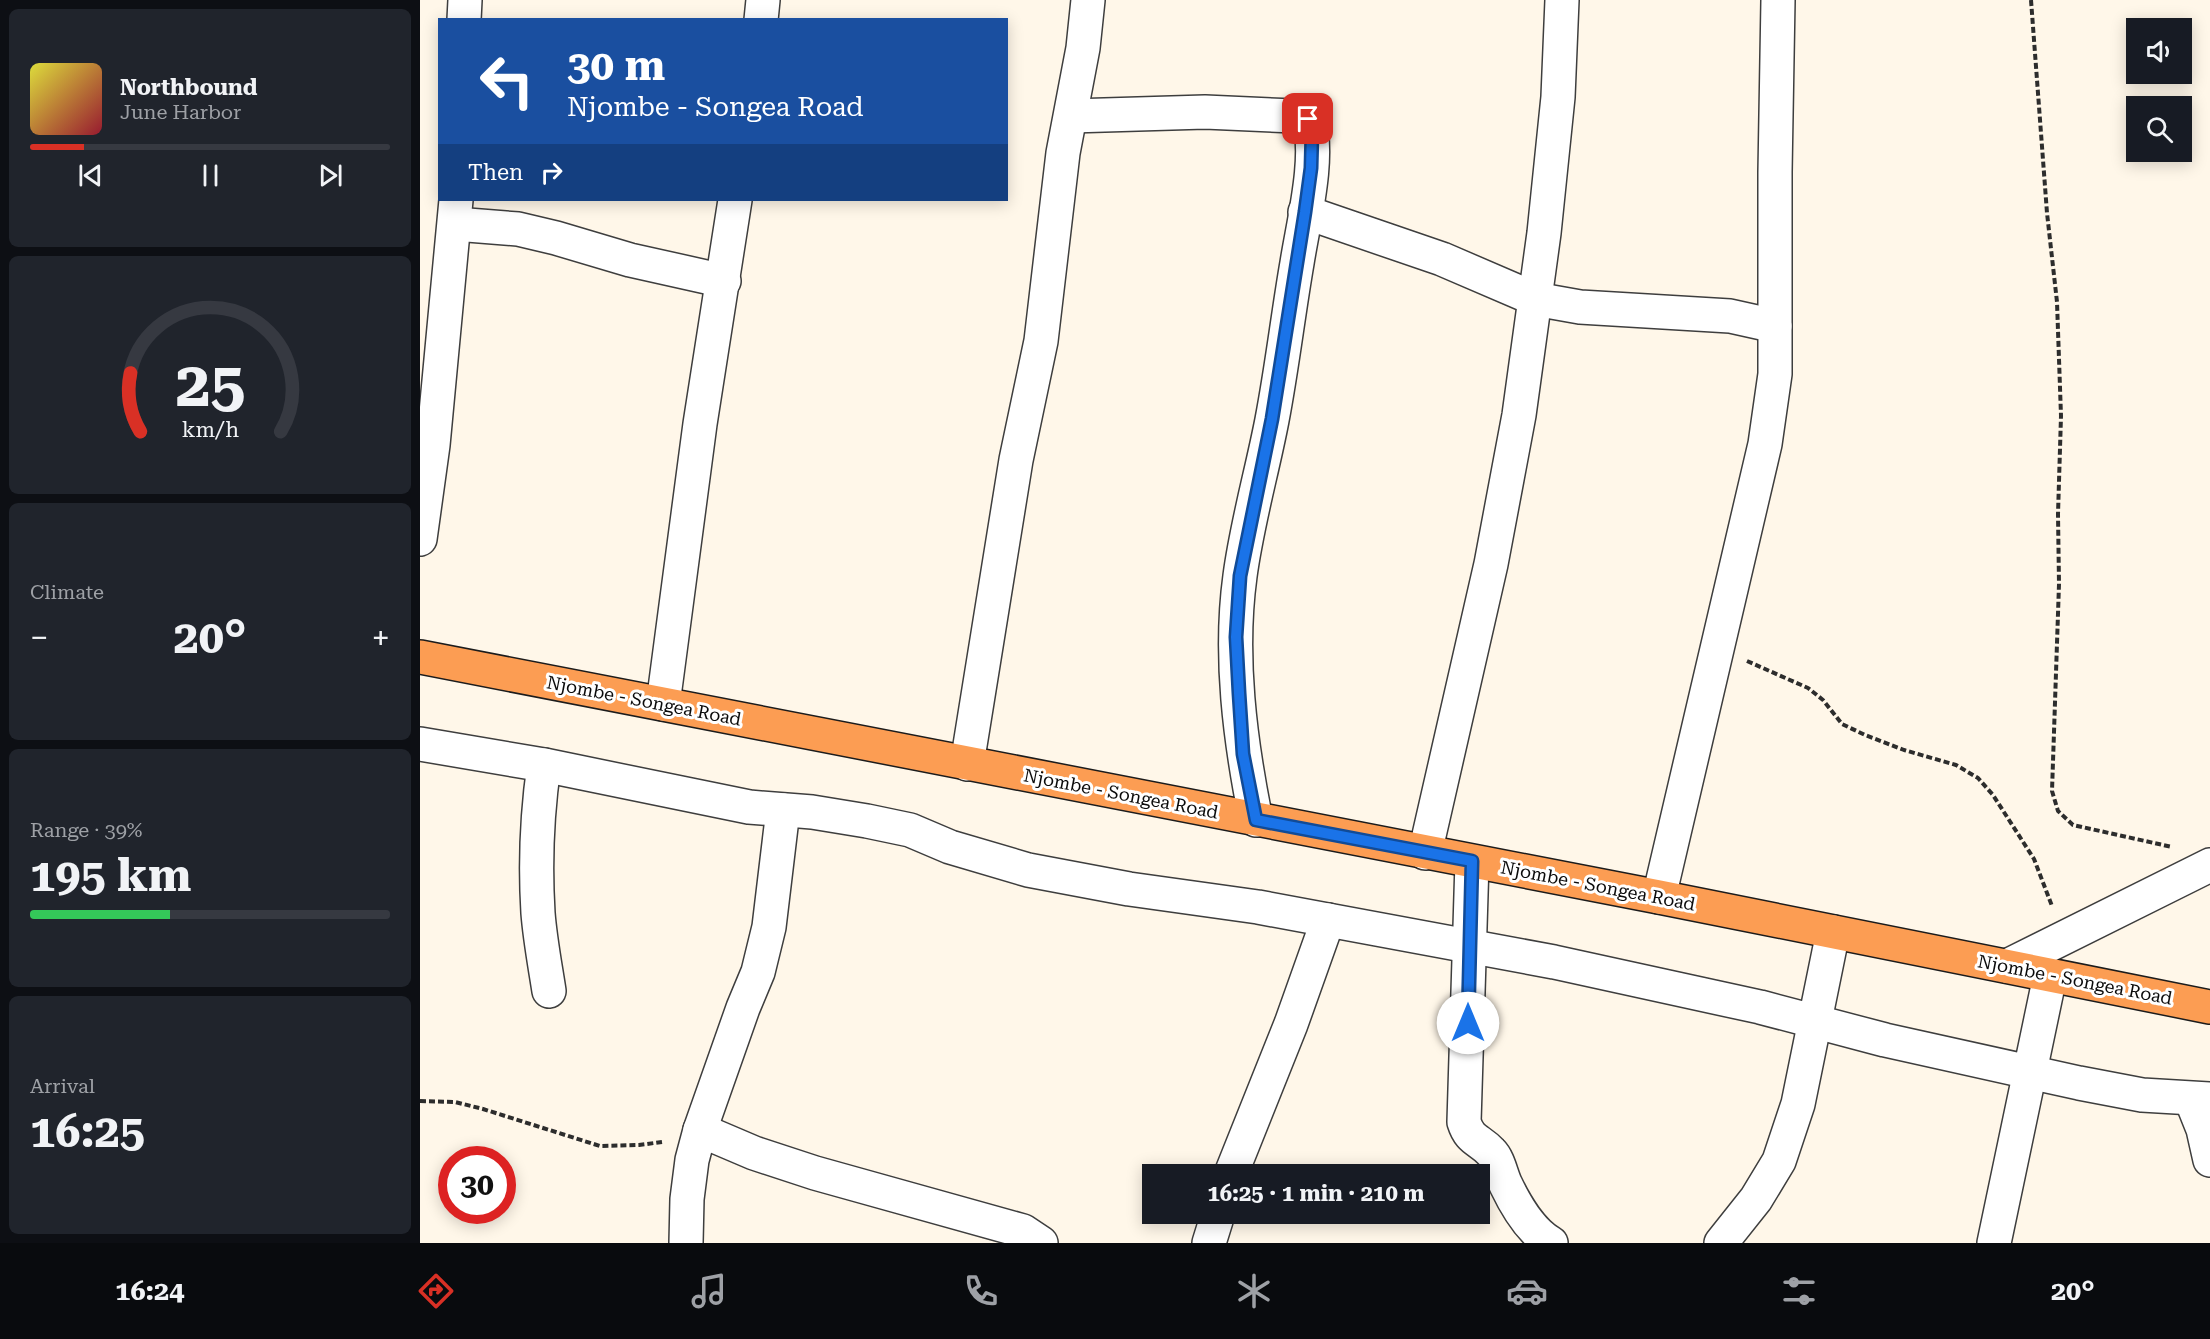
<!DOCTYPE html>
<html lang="en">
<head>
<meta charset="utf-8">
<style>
	body { margin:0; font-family:"Roboto Serif",serif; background:#20242c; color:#f1f3f6; height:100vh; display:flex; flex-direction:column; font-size:22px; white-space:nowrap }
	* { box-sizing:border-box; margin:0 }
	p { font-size:20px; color:#9ea1a6 }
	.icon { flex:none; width:33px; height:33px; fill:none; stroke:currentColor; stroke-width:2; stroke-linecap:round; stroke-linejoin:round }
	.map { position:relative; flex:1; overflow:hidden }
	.drawer { display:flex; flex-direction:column; gap:9px; padding:9px; background:#0d0f14; width:420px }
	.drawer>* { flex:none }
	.guide { position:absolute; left:18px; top:18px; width:570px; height:183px; border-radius:0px; box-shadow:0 3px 15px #0003; background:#1a4fa0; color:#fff; overflow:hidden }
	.fabs { position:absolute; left:1706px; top:18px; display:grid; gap:12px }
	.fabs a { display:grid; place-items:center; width:66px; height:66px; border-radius:0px; background:#171b24; box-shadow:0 3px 15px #0003; font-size:30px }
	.speed { position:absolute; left:18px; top:1146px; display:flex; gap:12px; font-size:30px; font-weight:700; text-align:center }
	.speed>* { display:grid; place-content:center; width:78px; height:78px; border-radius:50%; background:#171b24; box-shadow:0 3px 15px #0003; line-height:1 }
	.speed .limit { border:9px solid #d22; background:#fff; color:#111 }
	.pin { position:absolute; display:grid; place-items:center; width:51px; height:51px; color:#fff; margin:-26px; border-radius:12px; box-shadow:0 3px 9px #0006 }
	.me { position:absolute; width:66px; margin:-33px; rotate:0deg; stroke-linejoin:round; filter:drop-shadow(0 0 4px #0008) }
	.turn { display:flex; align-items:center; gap:21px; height:126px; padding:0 30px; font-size:27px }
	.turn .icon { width:78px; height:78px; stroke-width:2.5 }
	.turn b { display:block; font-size:42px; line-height:51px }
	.then { display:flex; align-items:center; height:57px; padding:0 30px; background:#0003; gap:12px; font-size:22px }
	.big { font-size:45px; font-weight:700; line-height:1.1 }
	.drawer .card { flex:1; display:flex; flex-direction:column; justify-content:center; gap:9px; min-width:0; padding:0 21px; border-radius:9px; background:#20242c }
	.drawer .dial { align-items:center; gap:0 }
	.dial svg { height:156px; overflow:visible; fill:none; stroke:#363941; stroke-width:7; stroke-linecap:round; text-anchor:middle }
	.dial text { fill:#f1f3f6; stroke:none }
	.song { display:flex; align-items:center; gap:18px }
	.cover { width:72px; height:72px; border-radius:9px; background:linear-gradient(135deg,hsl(60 70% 55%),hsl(350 70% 35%)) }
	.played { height:6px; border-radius:3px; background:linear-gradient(90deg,#d93025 15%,#363941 15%) }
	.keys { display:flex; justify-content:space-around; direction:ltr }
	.heat { display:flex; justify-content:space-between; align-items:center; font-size:33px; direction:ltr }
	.charge { height:9px; border-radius:4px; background:linear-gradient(90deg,#34c759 39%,#363941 0) }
	.trip { position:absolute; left:722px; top:1164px; width:348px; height:60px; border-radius:0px; background:#171b24; box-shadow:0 3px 15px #0003; font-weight:700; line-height:60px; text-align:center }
	.tab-bar { display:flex; height:96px; justify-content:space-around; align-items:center; background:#090b0e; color:#9ea1a6 }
	.tab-bar .icon { width:42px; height:42px }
	.tab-bar .active { color:#d93025 }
	.tab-bar b { font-size:27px; color:#f1f3f6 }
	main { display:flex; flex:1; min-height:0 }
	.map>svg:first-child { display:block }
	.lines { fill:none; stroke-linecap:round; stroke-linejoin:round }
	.minor-casing { stroke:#3e3e3e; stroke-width:36 }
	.trunk-casing { stroke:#1c1c1c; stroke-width:36 }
	.path { stroke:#2d2d2d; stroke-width:4; stroke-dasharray:6 3; stroke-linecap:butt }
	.minor { stroke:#fff; stroke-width:33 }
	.trunk { stroke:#fc9d53; stroke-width:33 }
	.route-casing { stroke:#114b97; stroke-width:15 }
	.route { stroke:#1a73e8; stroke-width:10 }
	.labels { text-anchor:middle; stroke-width:6; stroke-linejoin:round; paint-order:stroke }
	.street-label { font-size:18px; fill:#0b0b0b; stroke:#fff }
</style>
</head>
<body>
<main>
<section class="drawer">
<div class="card">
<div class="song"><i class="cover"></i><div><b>Northbound</b><p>June Harbor</p></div></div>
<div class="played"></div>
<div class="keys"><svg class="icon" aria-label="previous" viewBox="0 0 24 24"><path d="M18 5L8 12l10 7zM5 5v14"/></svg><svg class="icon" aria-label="pause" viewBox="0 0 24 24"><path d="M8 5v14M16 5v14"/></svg><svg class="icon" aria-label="next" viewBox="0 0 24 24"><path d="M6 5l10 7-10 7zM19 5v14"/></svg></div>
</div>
<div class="card dial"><svg viewBox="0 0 100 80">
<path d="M14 69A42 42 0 1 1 86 69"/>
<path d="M14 69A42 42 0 0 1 9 39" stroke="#d93025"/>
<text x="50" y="56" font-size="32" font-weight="700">25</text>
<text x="50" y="72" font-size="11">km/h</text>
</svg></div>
<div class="card"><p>Climate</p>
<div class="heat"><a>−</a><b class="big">20°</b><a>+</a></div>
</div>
<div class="card"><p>Range · 39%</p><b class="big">195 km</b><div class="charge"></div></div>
<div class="card"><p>Arrival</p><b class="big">16:25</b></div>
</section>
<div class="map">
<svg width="1790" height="1243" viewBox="0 0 1790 1243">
	<rect width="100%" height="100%" fill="#fff7e9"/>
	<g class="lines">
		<defs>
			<g id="minor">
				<path d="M 44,20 L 45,0"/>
				<path d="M 341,20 L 343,0"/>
				<path d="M 651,116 L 785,112 L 874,116 L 888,119 C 901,154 883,224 877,263 C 868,315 862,368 852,420 C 842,472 827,523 820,576 C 809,656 820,741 836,820"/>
				<path d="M 885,212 L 1022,259 L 1115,299 L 1160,307 L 1310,316 L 1355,326"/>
				<path d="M 35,224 L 98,229 L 136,238 L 210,260 L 304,281"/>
				<path d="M 0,539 L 13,445 L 36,200"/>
				<path d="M 243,704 L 280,424 L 315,200"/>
				<path d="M 0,744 L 124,765 L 329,807 L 392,812 L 447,821 L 490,830 L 530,847 L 608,870 L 709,889 L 838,907 L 1134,962 L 1340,1007 L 1465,1040 L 1659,1083 L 1722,1095 L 1790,1099"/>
				<path d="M 547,764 L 596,460 L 621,341 L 643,153 L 663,48 L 668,0"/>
				<path d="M 124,765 C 117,814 115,864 118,913 C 120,939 125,965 129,991"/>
				<path d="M 1005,853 L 1071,564 L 1099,415 L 1124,233 L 1138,97 L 1142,0"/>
				<path d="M 1052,862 L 1044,1122 C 1050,1141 1059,1139 1071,1152 C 1079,1160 1081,1175 1086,1185 C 1096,1206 1112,1232 1131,1243"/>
				<path d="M 1239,897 L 1345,444 L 1355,374 L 1355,172 L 1358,0"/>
				<path d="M 1587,966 L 1790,865"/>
				<path d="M 1771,1099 L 1783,1129 L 1790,1160"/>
				<path d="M 280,1130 L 334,1153 L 395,1173 L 603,1231 L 621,1243"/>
				<path d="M 811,1174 L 871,1024 L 908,920"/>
				<path d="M 266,1243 L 267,1199 L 272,1160 L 280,1130 L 323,1008 L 338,972 L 349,927 L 363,810"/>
				<path d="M 789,1243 L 798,1214"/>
				<path d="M 1301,1243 L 1336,1199 L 1359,1161 L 1378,1104 L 1413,932"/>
				<path d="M 1574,1243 L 1630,976"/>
			</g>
			<path id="trunk" d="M 0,657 L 1239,897 L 1790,1007"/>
		</defs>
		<!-- minor casing -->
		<use href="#minor" class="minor-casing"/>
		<!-- trunk casing -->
		<use href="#trunk" class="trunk-casing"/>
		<!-- path -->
		<g class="path">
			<path d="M 1611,0 L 1627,213 L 1637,302 L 1641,416 L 1638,514 L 1639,584 L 1632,791 L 1638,811 L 1653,825 L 1752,847"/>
			<path d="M 1327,661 L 1388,688 L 1403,700 L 1422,724 L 1445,735 L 1484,750 L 1536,765 L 1558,778 L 1573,795 L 1614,859 L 1632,906"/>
			<path d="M 0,1101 L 35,1102 L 63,1109 L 180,1146 L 219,1145 L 242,1142"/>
		</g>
		<!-- minor -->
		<use href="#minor" class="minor"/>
		<!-- trunk -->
		<use href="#trunk" class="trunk"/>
	</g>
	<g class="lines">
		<defs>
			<path id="route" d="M 888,119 L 892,131 L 891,168 L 885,212 L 852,419 L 820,576 L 816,637 L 819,693 L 823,754 L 836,820 L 1052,861 L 1048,1023"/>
		</defs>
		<!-- route casing -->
		<use href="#route" class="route-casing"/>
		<!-- route -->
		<use href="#route" class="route"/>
	</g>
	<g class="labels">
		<!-- street labels -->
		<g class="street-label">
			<text transform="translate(224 701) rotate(11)" y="6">Njombe - Songea Road</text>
			<text transform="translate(701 794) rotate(11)" y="6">Njombe - Songea Road</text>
			<text transform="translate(1178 886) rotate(11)" y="6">Njombe - Songea Road</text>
			<text transform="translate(1655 980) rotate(11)" y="6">Njombe - Songea Road</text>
		</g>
	</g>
</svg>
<div class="fabs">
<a><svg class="icon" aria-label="sound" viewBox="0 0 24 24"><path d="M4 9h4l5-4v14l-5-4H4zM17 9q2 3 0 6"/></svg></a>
<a><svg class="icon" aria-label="search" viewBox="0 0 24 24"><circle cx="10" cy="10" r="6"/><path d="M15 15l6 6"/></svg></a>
</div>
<div class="speed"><div class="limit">30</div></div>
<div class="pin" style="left:888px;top:119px;background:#d93025"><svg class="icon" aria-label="arrive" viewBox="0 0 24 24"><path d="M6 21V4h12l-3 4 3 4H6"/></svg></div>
<svg class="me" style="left:1048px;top:1023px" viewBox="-20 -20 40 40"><circle r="19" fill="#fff"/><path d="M0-13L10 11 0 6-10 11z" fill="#1a73e8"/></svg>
<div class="trip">16:25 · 1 min · 210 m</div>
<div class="guide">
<div class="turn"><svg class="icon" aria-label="left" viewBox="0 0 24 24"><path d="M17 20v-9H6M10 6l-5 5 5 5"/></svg><div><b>30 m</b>Njombe - Songea Road</div></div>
<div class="then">Then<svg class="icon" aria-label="right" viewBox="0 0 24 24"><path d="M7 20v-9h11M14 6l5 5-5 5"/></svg></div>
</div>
</div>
</main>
<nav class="tab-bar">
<b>16:24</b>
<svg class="icon active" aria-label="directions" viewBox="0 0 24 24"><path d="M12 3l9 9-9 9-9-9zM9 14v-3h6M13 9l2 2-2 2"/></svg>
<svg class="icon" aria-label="music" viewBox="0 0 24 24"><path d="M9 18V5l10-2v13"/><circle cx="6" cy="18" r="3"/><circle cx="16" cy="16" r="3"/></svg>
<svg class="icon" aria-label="phone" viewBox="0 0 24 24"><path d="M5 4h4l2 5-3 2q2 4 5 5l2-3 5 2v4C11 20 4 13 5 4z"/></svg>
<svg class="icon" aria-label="climate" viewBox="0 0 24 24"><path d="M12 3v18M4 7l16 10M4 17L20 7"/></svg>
<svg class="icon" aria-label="car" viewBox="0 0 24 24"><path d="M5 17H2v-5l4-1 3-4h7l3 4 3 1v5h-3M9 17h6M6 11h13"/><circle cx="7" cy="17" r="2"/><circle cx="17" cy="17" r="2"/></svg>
<svg class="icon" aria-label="filters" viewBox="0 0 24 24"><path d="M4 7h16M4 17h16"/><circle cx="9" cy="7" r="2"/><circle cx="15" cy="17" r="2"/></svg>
<b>20°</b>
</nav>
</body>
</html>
